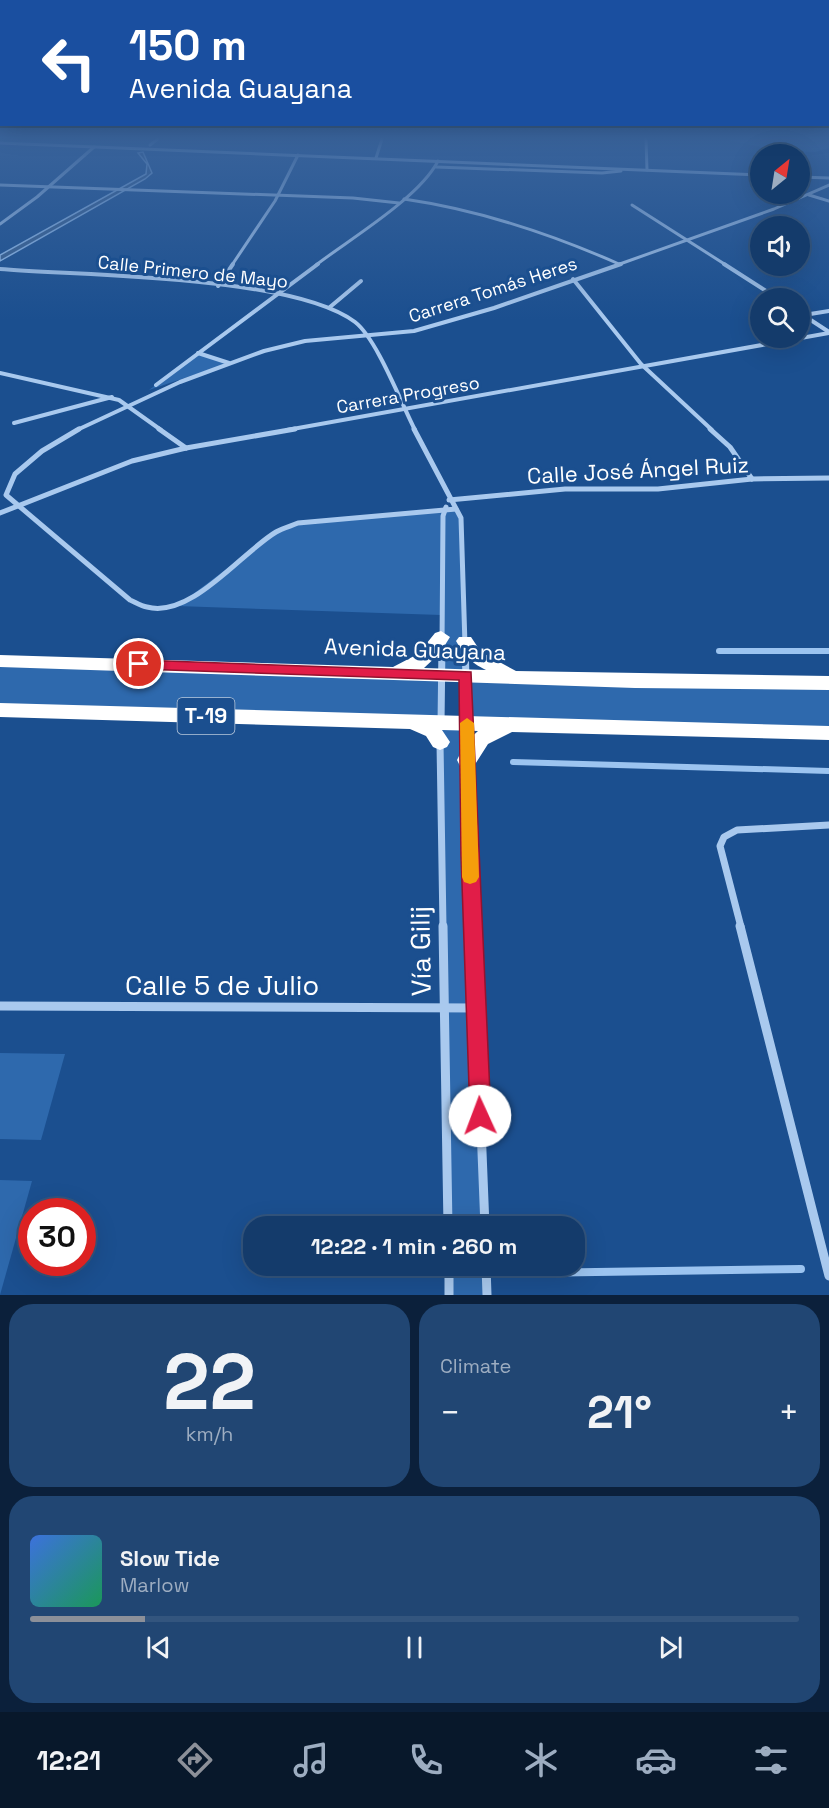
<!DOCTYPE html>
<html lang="en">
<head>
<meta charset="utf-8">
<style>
	body { margin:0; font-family:"Space Grotesk",sans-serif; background:#214673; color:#f1f3f6; height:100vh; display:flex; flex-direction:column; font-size:22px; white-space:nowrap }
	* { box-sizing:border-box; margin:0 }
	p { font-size:20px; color:#9dadc1 }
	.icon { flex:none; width:33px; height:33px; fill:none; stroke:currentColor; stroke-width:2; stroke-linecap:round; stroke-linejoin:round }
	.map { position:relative; height:1295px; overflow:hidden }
	.side { display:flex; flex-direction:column; gap:9px; padding:9px; background:#0b203b; flex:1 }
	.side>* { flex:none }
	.banner { position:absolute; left:0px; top:0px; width:830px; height:126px; box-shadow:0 6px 24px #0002,0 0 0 2px #33557e; background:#1a4fa0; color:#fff; overflow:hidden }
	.needle { width:39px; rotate:30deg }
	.buttons { position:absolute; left:750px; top:144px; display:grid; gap:12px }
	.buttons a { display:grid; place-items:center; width:60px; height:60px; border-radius:50%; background:#143b6b; box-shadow:0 6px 24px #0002,0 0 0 2px #33557e; font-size:30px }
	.speed { position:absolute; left:18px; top:1198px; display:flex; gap:12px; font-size:30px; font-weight:700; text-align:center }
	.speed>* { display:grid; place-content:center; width:78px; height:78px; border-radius:50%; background:#143b6b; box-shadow:0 6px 24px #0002,0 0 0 2px #33557e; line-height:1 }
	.speed .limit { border:9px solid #d22; background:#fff; color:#111 }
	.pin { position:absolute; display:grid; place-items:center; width:51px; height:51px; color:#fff; margin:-26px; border:3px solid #fff; border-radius:50%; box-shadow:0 2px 6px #0007 }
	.me { position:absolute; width:66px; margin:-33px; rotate:358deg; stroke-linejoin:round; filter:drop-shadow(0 0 4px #0008) }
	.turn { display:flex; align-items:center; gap:21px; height:126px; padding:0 30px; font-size:27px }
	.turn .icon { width:78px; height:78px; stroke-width:2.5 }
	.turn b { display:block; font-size:42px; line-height:51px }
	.big { font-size:45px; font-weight:600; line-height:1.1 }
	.side .tile { flex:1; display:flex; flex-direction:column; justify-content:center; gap:9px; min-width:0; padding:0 21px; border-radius:24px; background:#214673 }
	.side .dial { align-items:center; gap:0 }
	.dial b { font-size:78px; line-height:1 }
	.song { display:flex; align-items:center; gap:18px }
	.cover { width:72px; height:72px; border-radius:9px; background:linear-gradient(135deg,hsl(220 70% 55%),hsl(150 70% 35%)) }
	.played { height:6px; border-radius:3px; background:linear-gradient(90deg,#8c9099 15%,#33557e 15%) }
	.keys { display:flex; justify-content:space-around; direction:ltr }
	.heat { display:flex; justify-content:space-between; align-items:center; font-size:33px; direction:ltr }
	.side .tiles { flex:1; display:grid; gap:9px; grid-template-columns:1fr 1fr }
	.tile:last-child { grid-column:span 2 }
	.trip { position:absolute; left:243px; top:1216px; width:342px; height:60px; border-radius:24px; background:#143b6b; box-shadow:0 6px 24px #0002,0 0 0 2px #33557e; font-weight:600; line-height:60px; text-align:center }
	.menu { display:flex; height:96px; justify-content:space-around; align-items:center; background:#08182b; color:#9dadc1 }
	.menu .icon { width:42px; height:42px }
	.menu .active { color:#8c9099 }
	.menu b { font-size:27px; color:#f1f3f6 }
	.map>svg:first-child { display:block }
	.green { fill:#2e69ad; fill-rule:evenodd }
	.water { fill:#3c6290; stroke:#9cc4f0; stroke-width:1.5 }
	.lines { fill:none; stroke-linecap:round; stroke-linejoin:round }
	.stream-far2 { stroke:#9cc4f0; stroke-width:3 }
	.stream-far1 { stroke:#9cc4f0; stroke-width:6 }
	.stream { stroke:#9cc4f0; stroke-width:8 }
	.street-far4 { stroke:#a9c9ee; stroke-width:3 }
	.street-far3 { stroke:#a9c9ee; stroke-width:4 }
	.street-far2 { stroke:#a9c9ee; stroke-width:5 }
	.street-far1 { stroke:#a9c9ee; stroke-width:7 }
	.street { stroke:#a9c9ee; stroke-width:9 }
	.highway { fill:#fff; fill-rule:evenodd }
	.route { fill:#e11d48; stroke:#92132f; stroke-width:1.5 }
	.slow { fill:#f59e0b }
	.labels { text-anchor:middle; stroke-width:6; stroke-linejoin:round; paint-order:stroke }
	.far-street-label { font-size:18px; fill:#fff; stroke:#1b4f8f }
	.shield { fill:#1b4f8f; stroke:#bbcadd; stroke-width:1.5 }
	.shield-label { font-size:21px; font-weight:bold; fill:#fff }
	.street-label { font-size:22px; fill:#fff; stroke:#1b4f8f }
	.near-street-label { font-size:27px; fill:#fff; stroke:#1b4f8f }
</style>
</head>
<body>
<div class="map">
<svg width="829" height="1295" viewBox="0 0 829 1295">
	<rect width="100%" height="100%" fill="#1b4f8f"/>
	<!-- green -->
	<g class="green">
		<path d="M 722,139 L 829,139 L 829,148 L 815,152 L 782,151 Z"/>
		<path d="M 198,353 L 229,363 L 149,390 Z"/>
		<path d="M 456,509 L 461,518 L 466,675 L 829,683 L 829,733 L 467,723 L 484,1227 L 448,1227 L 441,723 L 0,710 L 0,661 L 441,674 L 441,615 L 177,606 L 277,531 L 298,523 ZM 441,674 L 466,675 L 467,723 L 441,722 Z"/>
		<path d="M 0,1053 L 65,1054 L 41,1140 L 0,1139 Z"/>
		<path d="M 0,1180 L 32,1181 L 0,1295 Z"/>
		<path d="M 449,1266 L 485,1266 L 487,1295 L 449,1295 Z"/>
	</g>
	<!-- water -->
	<path class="water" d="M 143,152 L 152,173 L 145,179 L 0,261 L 0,255 L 146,174 L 147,164 L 138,153 Z"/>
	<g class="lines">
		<!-- stream-far2 -->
		<path class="stream-far2" d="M 150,145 L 158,139"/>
		<!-- stream-far1 -->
		<g class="stream-far1">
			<path d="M 719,651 L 829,651"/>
			<path d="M 513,762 L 829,771"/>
		</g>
		<!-- stream -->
		<path class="stream" d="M 529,1273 L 801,1269"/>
		<!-- street-far4 -->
		<g class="street-far4">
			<path d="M 646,139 L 647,170"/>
			<path d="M 0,143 L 760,175"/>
			<path d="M 376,158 L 382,139"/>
			<path d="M 436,167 L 602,173 L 621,171"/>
			<path d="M 800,177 L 829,178"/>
			<path d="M 0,185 L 353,198 L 399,203"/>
			<path d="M 809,195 L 829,201"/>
			<path d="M 404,199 C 480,210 549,233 619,264"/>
			<path d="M 632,205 L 726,265"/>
			<path d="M 0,224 L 37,197 L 94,147"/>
			<path d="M 232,265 L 275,201 L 298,155"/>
			<path d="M 316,265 C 350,239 419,198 438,161"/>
			<path d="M 617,265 L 774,209 L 829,185"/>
		</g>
		<!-- street-far3 -->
		<g class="street-far3">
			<path d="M 724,264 L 777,298"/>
			<path d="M 0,269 C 83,276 292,275 355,322 C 377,339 401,403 415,430"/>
			<path d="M 573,279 L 641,364 L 712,430"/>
			<path d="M 218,286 L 233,264"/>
			<path d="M 330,307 L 361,281"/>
			<path d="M 800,313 L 829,332"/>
			<path d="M 804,315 L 829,311"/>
			<path d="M 198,353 L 229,363"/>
			<path d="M 0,373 L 119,400 L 161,430"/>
			<path d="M 156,385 L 318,264"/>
			<path d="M 14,423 L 112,397"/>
			<path d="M 77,430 L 180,382 L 264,351 L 305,341 L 414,331 L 494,308 L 621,264"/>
			<path d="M 287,430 L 829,333"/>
		</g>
		<!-- street-far2 -->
		<g class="street-far2">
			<path d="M 79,429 L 42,451 L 15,474 L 6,495 L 130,600 C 135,602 141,606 147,607 C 191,619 242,552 276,532 C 283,528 291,526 298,523 L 456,509"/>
			<path d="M 159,429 L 186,448"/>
			<path d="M 414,429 L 461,518 L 465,645"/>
			<path d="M 710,429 L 730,447 L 752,479"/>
			<path d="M 449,500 L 565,489 L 658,489 L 752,479 L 829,478"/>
			<path d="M 0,513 L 132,461 L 186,448 L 295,429"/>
			<path d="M 442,645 L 443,516 L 446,507"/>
		</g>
		<!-- street-far1 -->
		<g class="street-far1">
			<path d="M 465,644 L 468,748"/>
			<path d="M 441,724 L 442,644"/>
			<path d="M 440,743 L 443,927"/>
			<path d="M 467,761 L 473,927"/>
			<path d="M 741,927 L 720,846 L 724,837 L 737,830 L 829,825"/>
		</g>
		<!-- street -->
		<g class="street">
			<path d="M 443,926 L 448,1227"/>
			<path d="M 473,926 L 485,1227"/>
			<path d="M 740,926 L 829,1276"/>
			<path d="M 0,1006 L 476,1008"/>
			<path d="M 449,1266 L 449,1295"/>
			<path d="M 486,1266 L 487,1295"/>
		</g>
		<!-- highway -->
		<g class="highway">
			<path d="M 441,631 L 450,637 L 440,653 L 424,668 L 486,670 C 470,662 465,656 456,641 L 459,637 L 471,637 L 481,652 L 516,671 L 829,676 L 829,690 L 635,688 L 0,667 L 0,655 L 393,667 L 418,654 L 435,633 Z"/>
			<path d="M 0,703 L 829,726 L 829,740 L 512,732 L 488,744 L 474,766 L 467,768 L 460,766 L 457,760 L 466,742 L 478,731 L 442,730 L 450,742 L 447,747 L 440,750 L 433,747 L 426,736 L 410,729 L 0,717 Z"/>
		</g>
	</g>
	<!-- sky -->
	<linearGradient id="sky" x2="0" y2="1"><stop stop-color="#0f2b4f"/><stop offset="0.43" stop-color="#39639b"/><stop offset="1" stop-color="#39639b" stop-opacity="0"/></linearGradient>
	<rect width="829" height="320" fill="url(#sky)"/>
	<!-- route -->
	<path class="route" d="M 139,660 L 471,672 L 491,1116 L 488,1123 L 480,1126 L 473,1123 L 470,1116 L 461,855 L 459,680 L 139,669 L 132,664 Z"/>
	<!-- slow -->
	<path class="slow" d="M 467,718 L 474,723 L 479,877 L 476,882 L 470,884 L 464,882 L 462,877 L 460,723 Z"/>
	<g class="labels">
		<!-- far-street labels -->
		<g class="far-street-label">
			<text transform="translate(193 272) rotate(6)" y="6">Calle Primero de Mayo</text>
			<text transform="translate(493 290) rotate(-18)" y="6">Carrera Tomás Heres</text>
			<text transform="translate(408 395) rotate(-10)" y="6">Carrera Progreso</text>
		</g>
		<!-- shield labels -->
		<rect class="shield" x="177.5" y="698" width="57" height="36" rx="4.5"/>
		<g class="shield-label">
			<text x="206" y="723">T-19</text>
		</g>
		<!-- street labels -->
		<g class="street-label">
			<text transform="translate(638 470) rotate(-3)" y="8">Calle José Ángel Ruiz</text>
			<text transform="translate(415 649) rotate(2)" y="8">Avenida Guayana</text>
		</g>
		<!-- near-street labels -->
		<g class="near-street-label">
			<text transform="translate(421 951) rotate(-91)" y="9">Vía Gilij</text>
			<text x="222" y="995">Calle 5 de Julio</text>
		</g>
	</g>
</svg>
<div class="buttons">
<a><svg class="needle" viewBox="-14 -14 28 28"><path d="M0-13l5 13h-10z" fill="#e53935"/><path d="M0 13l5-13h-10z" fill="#9dadc1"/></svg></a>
<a><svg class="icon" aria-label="sound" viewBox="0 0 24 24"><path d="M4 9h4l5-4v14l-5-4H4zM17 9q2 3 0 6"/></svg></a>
<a><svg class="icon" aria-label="search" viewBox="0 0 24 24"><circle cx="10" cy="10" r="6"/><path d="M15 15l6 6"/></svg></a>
</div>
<div class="speed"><div class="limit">30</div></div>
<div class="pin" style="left:139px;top:664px;background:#d93025"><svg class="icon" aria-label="arrive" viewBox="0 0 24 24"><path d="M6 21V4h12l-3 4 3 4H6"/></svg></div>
<svg class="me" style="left:480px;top:1116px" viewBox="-20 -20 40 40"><circle r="19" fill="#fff"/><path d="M0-13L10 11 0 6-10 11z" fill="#e11d48"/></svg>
<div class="trip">12:22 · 1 min · 260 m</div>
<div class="banner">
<div class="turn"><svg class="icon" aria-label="left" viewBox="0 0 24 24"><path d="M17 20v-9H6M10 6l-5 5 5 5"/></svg><div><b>150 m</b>Avenida Guayana</div></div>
</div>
</div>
<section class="side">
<div class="tiles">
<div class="tile dial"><b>22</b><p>km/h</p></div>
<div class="tile"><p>Climate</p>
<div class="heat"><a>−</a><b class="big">21°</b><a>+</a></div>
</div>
<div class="tile">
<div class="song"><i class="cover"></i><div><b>Slow Tide</b><p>Marlow</p></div></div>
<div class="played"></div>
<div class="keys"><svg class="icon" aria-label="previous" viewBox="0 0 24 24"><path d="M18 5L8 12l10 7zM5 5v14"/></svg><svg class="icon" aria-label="pause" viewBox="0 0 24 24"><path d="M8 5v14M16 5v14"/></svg><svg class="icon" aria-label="next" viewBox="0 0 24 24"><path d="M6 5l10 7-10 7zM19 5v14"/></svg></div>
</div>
</div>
</section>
<nav class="menu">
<b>12:21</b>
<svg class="icon active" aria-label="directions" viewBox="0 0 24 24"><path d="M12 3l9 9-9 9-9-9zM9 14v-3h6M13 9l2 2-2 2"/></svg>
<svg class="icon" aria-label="music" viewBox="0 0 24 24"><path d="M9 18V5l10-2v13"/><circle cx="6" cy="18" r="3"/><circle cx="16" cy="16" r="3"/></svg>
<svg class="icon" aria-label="phone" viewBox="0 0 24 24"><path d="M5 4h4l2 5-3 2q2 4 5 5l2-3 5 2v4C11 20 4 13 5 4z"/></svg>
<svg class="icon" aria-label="climate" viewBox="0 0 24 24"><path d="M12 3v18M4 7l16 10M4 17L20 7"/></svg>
<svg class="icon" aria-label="car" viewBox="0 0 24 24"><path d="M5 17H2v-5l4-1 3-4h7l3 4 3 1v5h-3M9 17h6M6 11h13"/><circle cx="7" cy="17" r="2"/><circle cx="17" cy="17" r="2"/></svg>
<svg class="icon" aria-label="filters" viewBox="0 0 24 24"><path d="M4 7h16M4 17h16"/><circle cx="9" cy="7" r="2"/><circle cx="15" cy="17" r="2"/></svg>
</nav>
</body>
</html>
